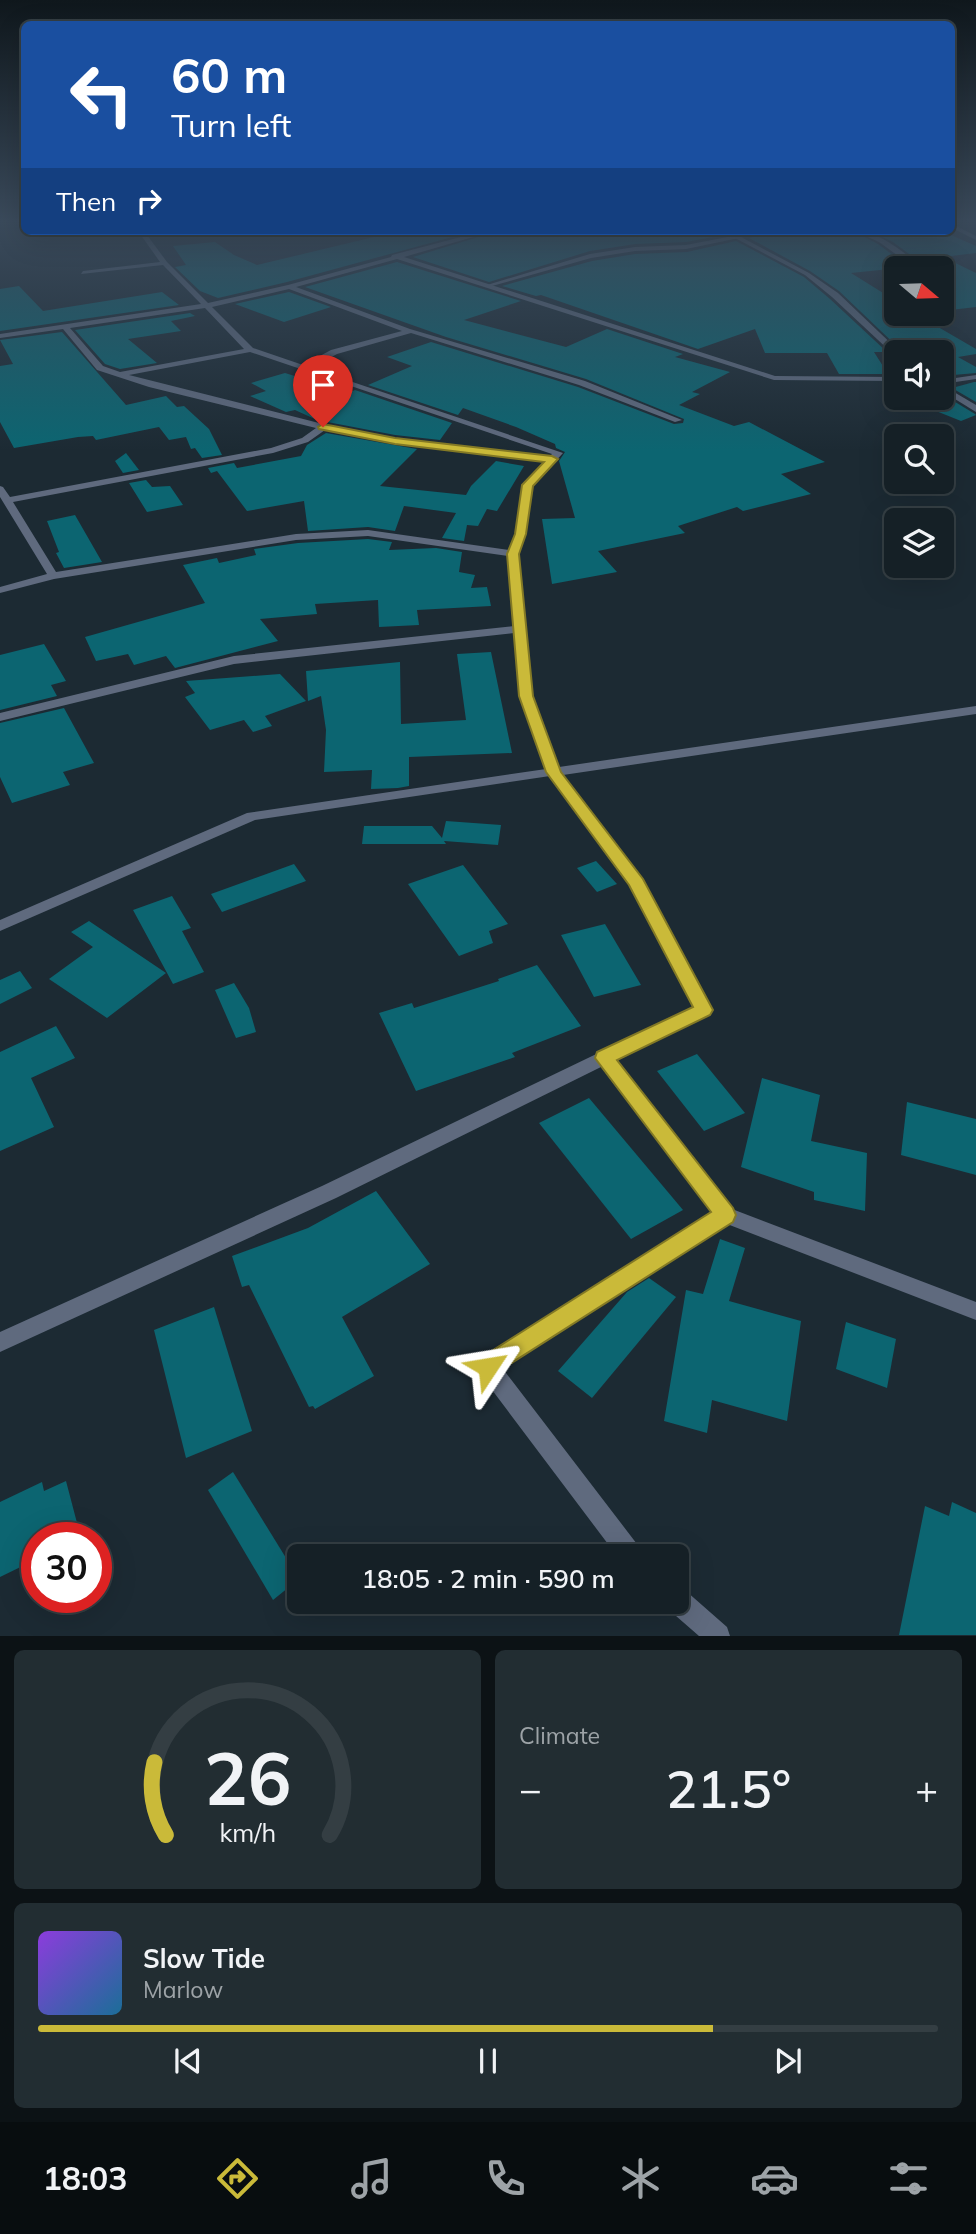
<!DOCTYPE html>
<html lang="en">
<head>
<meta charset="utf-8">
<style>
	body { margin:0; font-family:Mulish,sans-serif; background:#222d32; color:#f1f3f6; height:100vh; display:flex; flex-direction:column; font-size:26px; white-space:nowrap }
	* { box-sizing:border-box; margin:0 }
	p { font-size:23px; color:#9da3a7 }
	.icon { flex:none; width:38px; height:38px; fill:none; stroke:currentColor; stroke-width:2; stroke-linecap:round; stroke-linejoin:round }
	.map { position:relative; height:1636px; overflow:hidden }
	.side { display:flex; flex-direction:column; gap:14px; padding:14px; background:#0c1215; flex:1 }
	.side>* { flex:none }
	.guide { position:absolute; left:21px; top:21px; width:934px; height:214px; border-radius:10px; box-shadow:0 7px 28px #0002,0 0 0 2px #343e43; background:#1a4fa0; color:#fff; overflow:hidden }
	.needle { width:46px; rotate:109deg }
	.tools { position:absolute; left:884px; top:256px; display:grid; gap:14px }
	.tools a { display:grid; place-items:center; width:70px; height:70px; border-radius:10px; background:#152026; box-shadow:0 7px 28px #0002,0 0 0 2px #343e43; font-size:35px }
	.speed { position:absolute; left:21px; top:1522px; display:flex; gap:14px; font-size:35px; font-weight:700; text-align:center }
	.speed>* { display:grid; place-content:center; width:91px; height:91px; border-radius:50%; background:#152026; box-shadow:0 7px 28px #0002,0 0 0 2px #343e43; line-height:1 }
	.speed .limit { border:10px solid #d22; background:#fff; color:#111 }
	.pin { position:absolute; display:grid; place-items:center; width:60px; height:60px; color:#fff; margin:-72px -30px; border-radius:50% 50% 50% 0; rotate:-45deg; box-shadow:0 0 7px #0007 }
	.pin .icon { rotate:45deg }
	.me { position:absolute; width:77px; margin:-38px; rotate:57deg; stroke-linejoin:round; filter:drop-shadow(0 0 5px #0008) }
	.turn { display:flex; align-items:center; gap:24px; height:147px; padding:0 35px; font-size:32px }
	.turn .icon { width:91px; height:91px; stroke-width:2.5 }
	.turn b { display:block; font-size:49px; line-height:60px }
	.then { display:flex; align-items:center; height:66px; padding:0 35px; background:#0003; gap:14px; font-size:26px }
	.big { font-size:52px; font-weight:600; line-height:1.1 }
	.side .widget { flex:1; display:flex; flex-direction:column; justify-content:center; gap:10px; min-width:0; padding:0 24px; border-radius:10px; background:#222d32 }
	.side .dial { align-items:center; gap:0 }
	.dial svg { height:182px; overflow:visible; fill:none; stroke:#343e43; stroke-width:7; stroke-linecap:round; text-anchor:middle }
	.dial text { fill:#f1f3f6; stroke:none }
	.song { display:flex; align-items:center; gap:21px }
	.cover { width:84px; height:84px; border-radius:10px; background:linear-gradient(135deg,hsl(270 70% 55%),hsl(200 70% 35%)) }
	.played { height:7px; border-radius:4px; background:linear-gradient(90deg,#caba39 75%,#343e43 75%) }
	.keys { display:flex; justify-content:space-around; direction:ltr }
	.heat { display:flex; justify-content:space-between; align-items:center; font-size:38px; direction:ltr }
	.side .tiles { flex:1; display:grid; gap:14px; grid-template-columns:1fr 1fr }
	.widget:last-child { grid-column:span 2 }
	.trip { position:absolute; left:287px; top:1544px; width:402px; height:70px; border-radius:10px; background:#152026; box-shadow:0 7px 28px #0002,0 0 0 2px #343e43; font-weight:600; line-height:70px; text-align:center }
	.tab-bar { display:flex; height:112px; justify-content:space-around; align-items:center; background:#080d0f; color:#9da3a7 }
	.tab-bar .icon { width:49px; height:49px }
	.tab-bar .selected { color:#caba39 }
	.tab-bar b { font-size:32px; color:#f1f3f6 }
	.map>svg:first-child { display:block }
	.building { fill:#0c6571 }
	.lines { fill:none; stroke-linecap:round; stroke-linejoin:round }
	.minor { fill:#5f6a7e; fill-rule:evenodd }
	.tertiary { fill:#5f6a7e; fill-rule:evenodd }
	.route { fill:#caba39; stroke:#837925; stroke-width:2 }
</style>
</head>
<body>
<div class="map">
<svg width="976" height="1636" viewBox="0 0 976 1636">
	<rect width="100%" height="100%" fill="#1c2a33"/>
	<!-- building -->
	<g class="building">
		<path d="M 399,231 L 455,231 L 456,236 L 287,282 L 218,298 L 200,291 L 175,267 L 186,265 L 173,246 L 215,242 L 234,255 L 257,265 Z"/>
		<path d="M 498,231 L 745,231 L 686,242 L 635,244 L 590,251 L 489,282 L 413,257 Z"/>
		<path d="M 775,231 L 853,231 L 878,244 L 909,267 L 851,273 L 896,301 L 896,313 L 914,313 L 976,349 L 976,354 L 958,357 L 976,367 L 976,373 L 942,376 L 942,352 L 903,352 L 839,291 L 810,271 L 749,238 Z"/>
		<path d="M 870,231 L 942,231 L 976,246 L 976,253 L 943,257 L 976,273 L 976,307 L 942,311 L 942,264 L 924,265 L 893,242 Z"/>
		<path d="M 736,241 L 804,277 L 830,299 L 887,352 L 874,352 L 888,374 L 839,374 L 827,353 L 765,353 L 755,329 L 698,349 L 541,295 L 536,296 L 502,286 L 592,261 L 635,254 L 687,252 Z"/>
		<path d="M 397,262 L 521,301 L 464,320 L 566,347 L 607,329 L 683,354 L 675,357 L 730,372 L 692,392 L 700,394 L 679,405 L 734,426 L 749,422 L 825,462 L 781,474 L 811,494 L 743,511 L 737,507 L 678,526 L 685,533 L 598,551 L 617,572 L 552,584 L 542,519 L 575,518 L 559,461 L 565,452 L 556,448 L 555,444 L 516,427 L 463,408 L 458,415 L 368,385 L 412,366 L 387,357 L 431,342 L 578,387 L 674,424 L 683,423 L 684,419 L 586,379 L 446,337 L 305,287 Z"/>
		<path d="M 19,286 L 43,311 L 162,292 L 179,305 L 0,331 L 0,289 Z"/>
		<path d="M 289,292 L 331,307 L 284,322 L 235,304 Z"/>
		<path d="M 190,313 L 195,316 L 171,321 L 181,331 L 128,339 L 157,363 L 120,369 L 105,364 L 75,330 Z"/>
		<path d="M 62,332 L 126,405 L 166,396 L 177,407 L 184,406 L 209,429 L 222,455 L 202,458 L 195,448 L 191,449 L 186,437 L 169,440 L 159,427 L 96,440 L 93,436 L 78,437 L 14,448 L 0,422 L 0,366 L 13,364 L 0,340 Z"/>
		<path d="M 285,373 L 298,377 L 308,374 L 348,393 L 355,390 L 452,423 L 440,440 L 395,435 L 317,420 L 295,410 L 286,412 L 250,396 L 266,391 L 251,383 Z"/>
		<path d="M 974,382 L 976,382 L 976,402 L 952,388 Z"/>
		<path d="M 942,394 L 975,414 L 976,415 L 961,421 L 906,399 L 942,397 Z"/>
		<path d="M 326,433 L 417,449 L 380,486 L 466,495 L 471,486 L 496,461 L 524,466 L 497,511 L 487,509 L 478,526 L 467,525 L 464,541 L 442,538 L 456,513 L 404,506 L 395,531 L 368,527 L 308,531 L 304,501 L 247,511 L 217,471 L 211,473 L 208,468 L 234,463 L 237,468 L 301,456 L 307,445 Z"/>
		<path d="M 126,453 L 139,470 L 123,473 L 115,461 Z"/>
		<path d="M 146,480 L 152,487 L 170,486 L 183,505 L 147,512 L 129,483 Z"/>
		<path d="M 75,515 L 102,562 L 64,568 L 56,553 L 59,552 L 47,521 Z"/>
		<path d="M 368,539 L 392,542 L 389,550 L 436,548 L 462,552 L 459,572 L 475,575 L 471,588 L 487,587 L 491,606 L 417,610 L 419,625 L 379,627 L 378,600 L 315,604 L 317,614 L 260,619 L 278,641 L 175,668 L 166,656 L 134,665 L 128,654 L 96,661 L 85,637 L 205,603 L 183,565 L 217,558 L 219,563 L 256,555 L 254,549 L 298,543 Z"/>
		<path d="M 44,644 L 66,681 L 51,685 L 57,696 L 0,710 L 0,655 Z"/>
		<path d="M 491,652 L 512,753 L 409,757 L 409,786 L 398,788 L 371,789 L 372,770 L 324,772 L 326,730 L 321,696 L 308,701 L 306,671 L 400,662 L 401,724 L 466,720 L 457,654 Z"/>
		<path d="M 280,674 L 306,701 L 265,716 L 272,726 L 253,732 L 244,720 L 210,730 L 185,697 L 195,693 L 186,681 Z"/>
		<path d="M 64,708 L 94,763 L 63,772 L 70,785 L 12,803 L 0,777 L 0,723 Z"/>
		<path d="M 446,821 L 501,825 L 498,845 L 444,841 L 446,844 L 362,844 L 364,826 L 432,826 L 442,838 Z"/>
		<path d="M 596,861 L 617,884 L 597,892 L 577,868 Z"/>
		<path d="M 294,864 L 306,881 L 222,912 L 211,894 Z"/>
		<path d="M 463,865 L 508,924 L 489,931 L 493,943 L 459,956 L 408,884 Z"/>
		<path d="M 172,896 L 191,928 L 182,931 L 204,972 L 173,984 L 133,910 Z"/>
		<path d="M 89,921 L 166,973 L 107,1018 L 49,979 L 93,947 L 71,932 Z"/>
		<path d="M 605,924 L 641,985 L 594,997 L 561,935 Z"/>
		<path d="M 537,965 L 581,1026 L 512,1053 L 515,1057 L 416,1091 L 379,1013 L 412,1003 L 414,1008 L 499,981 L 498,979 Z"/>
		<path d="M 20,971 L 32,988 L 0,1004 L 0,980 Z"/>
		<path d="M 234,983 L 249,1008 L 256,1032 L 236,1038 L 215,990 Z"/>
		<path d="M 56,1026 L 75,1058 L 31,1078 L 54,1127 L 0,1151 L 0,1052 Z"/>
		<path d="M 697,1054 L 745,1113 L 704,1131 L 657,1071 Z"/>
		<path d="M 762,1078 L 820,1095 L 811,1141 L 867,1153 L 865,1211 L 814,1200 L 814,1192 L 741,1167 Z"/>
		<path d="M 589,1098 L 683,1210 L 631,1239 L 539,1123 Z"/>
		<path d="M 907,1102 L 976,1119 L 976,1175 L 901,1155 Z"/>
		<path d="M 376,1191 L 430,1264 L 342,1317 L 374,1376 L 315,1409 L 313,1406 L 309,1407 L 249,1285 L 242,1287 L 232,1256 L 308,1228 Z"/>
		<path d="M 720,1239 L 745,1248 L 729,1301 L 801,1321 L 787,1421 L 712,1400 L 707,1433 L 664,1421 L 686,1290 L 703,1294 Z"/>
		<path d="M 649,1278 L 676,1297 L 592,1398 L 558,1371 L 627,1292 Z"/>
		<path d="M 214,1307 L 252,1431 L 186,1458 L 154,1330 Z"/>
		<path d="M 846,1322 L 896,1339 L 887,1388 L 836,1369 Z"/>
		<path d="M 233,1472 L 299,1579 L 273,1600 L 208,1490 Z"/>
		<path d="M 66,1481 L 81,1538 L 37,1538 L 37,1559 L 0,1577 L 0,1502 L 42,1482 L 44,1491 Z"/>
		<path d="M 952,1502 L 976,1513 L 976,1635 L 899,1635 L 925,1506 L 949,1516 Z"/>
	</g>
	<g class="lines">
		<!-- minor -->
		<g class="minor">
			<path d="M 952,224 L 976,236 L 976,240 L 952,228 Z"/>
			<path d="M 138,231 L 144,231 L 167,262 L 208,303 L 288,285 L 391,257 L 392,255 L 484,231 L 494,231 L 404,257 L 775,376 L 896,377 L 896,381 L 774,380 L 397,259 L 296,287 L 410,329 L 585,381 L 682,420 L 675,422 L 579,385 L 411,333 L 337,354 L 311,368 L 563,453 L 533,486 L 526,534 L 518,554 L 532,696 L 559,767 L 976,706 L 976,714 L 563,775 L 642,879 L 712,1010 L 710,1014 L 615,1060 L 732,1209 L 976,1302 L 976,1320 L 727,1224 L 503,1369 L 640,1548 L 644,1556 L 617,1556 L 480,1374 L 477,1367 L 480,1360 L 712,1213 L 601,1067 L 336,1198 L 0,1352 L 0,1332 L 322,1186 L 694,1007 L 631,885 L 550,776 L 255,820 L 0,931 L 0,920 L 247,813 L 546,769 L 520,696 L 514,633 L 234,664 L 0,721 L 0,713 L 234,656 L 514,626 L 508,556 L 368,536 L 296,540 L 54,579 L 0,593 L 0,587 L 47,574 L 0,497 L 0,486 L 3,487 L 10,497 L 271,448 L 302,438 L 316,428 L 149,387 L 97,370 L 63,329 L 0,338 L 0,334 L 201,304 L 163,265 L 81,274 L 83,271 L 160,262 ZM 289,289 L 402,331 L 331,350 L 303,365 L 253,348 L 212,307 ZM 205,308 L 244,349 L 120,372 L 103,366 L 70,328 ZM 250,352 L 552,454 L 550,456 L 395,438 L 323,424 L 129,375 ZM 325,430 L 395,444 L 545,461 L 523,485 L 516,534 L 509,550 L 368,530 L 296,534 L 56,572 L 13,502 L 273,453 L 308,442 Z"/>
			<path d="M 855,231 C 879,231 905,253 923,268 L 915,268 L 879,242 Z"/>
			<path d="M 735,236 L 739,236 L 809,273 L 838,293 L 900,352 L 893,354 L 832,297 L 805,275 L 735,238 Z"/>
			<path d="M 976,375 L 976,379 L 942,384 L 942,380 Z"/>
			<path d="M 942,385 L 976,405 L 976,412 L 942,391 Z"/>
			<path d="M 677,1588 L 686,1591 L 727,1627 L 730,1636 L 699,1636 L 668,1609 L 665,1601 L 677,1601 Z"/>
		</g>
		<!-- tertiary -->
		<path class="tertiary" d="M 759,231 L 772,231 L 686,249 L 635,251 L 591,258 L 492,286 L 487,285 L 590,254 L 635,247 L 686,245 Z"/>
	</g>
	<!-- sky -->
	<linearGradient id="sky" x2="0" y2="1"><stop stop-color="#0f171c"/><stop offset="0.49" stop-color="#3a4a5b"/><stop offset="1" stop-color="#3a4a5b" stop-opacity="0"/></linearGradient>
	<rect width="976" height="451" fill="url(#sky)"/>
	<!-- route -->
	<path class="route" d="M 323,424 L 395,438 L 552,456 L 558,459 L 533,486 L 526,534 L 519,554 L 533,696 L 561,772 L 643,879 L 713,1010 L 710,1015 L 617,1060 L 733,1208 L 736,1215 L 733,1222 L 488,1378 L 479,1375 L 476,1367 L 479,1359 L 711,1212 L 595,1058 L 597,1052 L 693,1007 L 629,885 L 546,772 L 519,696 L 507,554 L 515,534 L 522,485 L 544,462 L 395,444 L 319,429 L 318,427 Z"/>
</svg>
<div class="tools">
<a><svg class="needle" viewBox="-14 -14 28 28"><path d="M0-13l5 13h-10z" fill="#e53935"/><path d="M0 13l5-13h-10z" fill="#9da3a7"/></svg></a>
<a><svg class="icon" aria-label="sound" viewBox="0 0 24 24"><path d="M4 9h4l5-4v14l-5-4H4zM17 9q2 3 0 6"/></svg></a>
<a><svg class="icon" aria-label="search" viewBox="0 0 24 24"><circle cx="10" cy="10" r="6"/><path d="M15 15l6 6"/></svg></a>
<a><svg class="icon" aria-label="layers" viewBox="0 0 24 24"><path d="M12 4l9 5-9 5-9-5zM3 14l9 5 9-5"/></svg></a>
</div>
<div class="speed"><div class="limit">30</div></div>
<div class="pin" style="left:323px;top:427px;background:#d93025"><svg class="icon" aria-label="arrive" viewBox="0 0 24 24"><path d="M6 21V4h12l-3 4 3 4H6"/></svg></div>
<svg class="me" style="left:488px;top:1367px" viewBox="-20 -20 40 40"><path d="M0-17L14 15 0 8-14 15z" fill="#caba39" stroke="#fff" stroke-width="4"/></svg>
<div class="trip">18:05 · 2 min · 590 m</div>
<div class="guide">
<div class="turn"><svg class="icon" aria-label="left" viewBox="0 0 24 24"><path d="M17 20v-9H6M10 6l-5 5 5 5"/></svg><div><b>60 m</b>Turn left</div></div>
<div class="then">Then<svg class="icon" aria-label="right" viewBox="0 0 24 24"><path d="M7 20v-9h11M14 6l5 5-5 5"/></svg></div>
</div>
</div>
<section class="side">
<div class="tiles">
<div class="widget dial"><svg viewBox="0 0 100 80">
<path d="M14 69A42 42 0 1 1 86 69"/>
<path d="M14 69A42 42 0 0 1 9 37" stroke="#caba39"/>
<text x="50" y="56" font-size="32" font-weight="700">26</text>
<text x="50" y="72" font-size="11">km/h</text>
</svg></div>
<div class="widget"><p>Climate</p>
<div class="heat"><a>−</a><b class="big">21.5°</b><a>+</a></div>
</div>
<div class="widget">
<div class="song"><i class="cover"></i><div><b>Slow Tide</b><p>Marlow</p></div></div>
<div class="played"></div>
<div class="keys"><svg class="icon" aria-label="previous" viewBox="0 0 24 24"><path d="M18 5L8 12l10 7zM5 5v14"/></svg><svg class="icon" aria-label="pause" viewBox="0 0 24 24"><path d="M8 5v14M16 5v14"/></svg><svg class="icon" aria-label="next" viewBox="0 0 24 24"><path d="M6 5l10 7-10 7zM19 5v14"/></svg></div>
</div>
</div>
</section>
<nav class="tab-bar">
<b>18:03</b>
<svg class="icon selected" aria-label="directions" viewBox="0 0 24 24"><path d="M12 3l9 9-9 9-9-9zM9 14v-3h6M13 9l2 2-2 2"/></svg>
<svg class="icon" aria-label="music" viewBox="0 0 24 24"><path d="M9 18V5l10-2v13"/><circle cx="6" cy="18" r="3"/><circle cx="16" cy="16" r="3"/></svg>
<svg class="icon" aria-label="phone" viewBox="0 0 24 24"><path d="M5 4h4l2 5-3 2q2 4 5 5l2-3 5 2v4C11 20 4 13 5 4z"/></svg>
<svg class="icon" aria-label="climate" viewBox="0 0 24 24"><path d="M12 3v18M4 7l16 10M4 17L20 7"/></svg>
<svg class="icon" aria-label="car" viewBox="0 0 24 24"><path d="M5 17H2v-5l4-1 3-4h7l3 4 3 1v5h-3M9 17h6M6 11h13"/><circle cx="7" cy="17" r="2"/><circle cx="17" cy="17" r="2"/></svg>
<svg class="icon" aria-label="filters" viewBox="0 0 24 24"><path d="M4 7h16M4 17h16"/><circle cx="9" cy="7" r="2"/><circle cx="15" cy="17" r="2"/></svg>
</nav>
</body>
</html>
